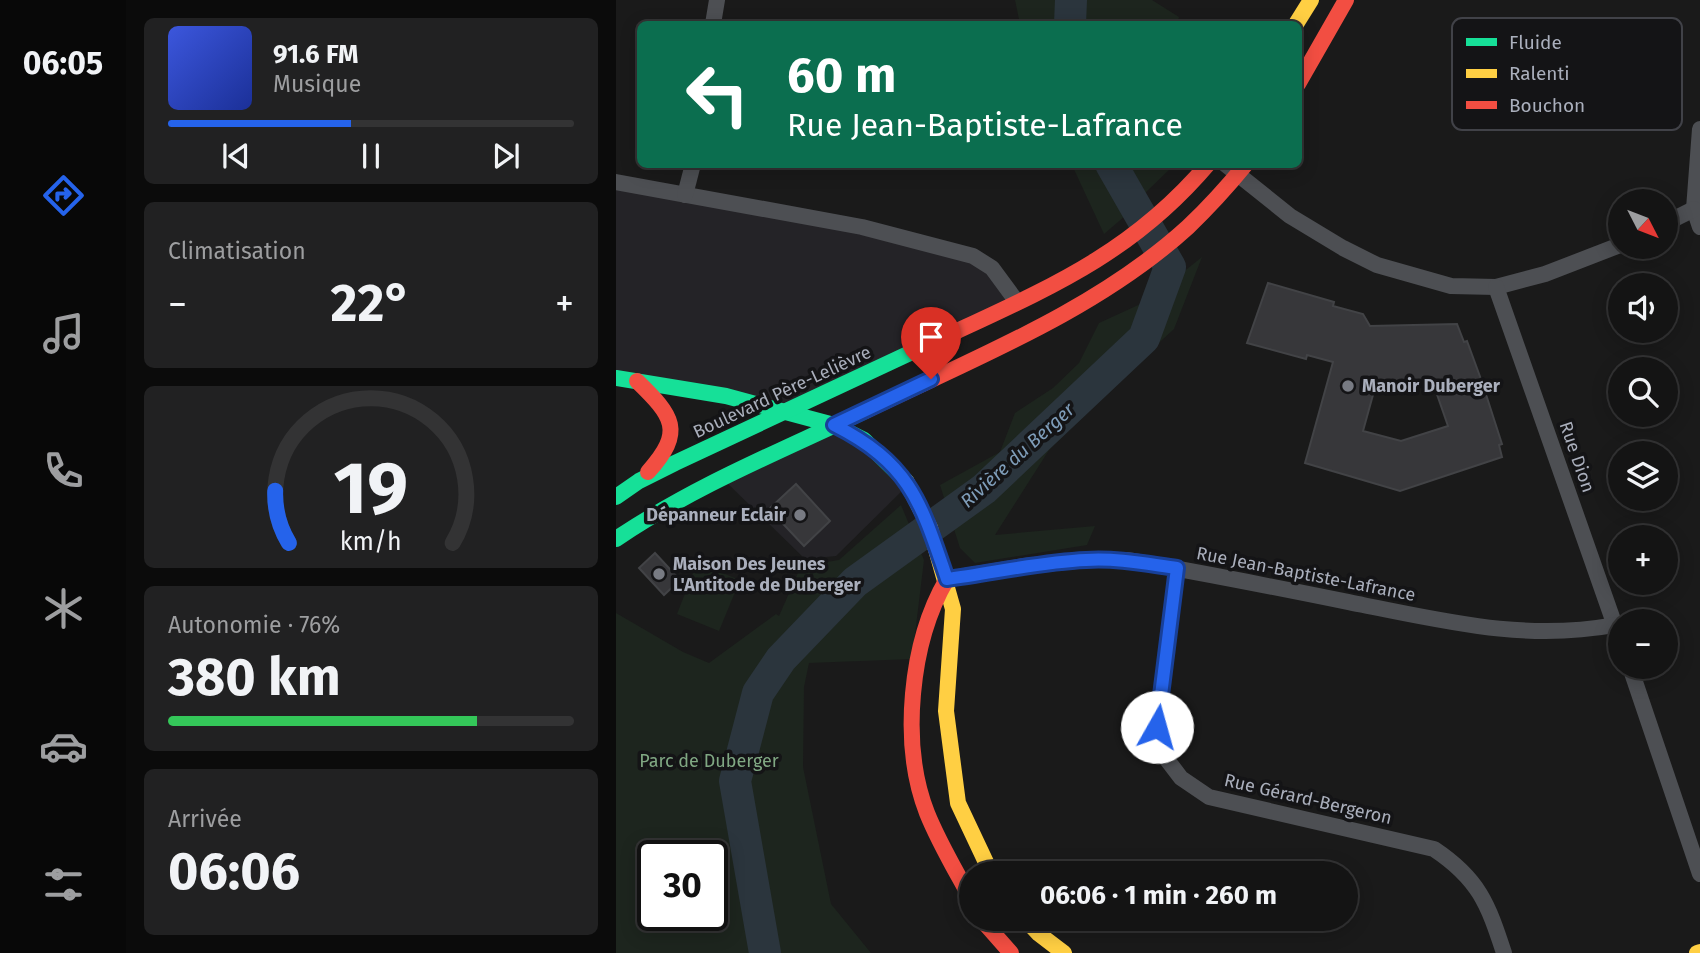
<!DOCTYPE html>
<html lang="fr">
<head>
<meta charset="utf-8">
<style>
	body { margin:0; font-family:"Fira Sans",sans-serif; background:#212122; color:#f1f3f6; height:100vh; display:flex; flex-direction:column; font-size:26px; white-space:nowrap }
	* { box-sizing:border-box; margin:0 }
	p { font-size:23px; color:#9d9ea0 }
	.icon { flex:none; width:38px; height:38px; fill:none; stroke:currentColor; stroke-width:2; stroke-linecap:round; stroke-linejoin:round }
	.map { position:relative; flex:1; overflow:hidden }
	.drawer { display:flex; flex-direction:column; gap:18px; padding:18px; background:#0b0b0b; width:490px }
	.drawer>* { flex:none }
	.top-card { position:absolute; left:21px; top:21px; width:665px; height:147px; border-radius:10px; box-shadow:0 4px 18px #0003,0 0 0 2px #333334; background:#0b6e4f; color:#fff; overflow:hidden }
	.needle { width:46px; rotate:132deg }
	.tools { position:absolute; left:992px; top:189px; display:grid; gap:14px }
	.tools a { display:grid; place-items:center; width:70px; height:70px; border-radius:50%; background:#141414; box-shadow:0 4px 18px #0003,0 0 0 2px #333334; font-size:35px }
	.speed { position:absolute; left:21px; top:840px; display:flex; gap:14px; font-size:35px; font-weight:700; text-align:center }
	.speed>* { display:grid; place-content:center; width:91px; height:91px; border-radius:50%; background:#141414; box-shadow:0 4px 18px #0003,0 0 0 2px #333334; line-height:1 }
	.speed .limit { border:4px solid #111; border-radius:10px; background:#fff; color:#111 }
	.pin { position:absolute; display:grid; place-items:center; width:60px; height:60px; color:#fff; margin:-72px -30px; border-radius:50% 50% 50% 0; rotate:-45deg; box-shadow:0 0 7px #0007 }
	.pin .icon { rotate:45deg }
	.me { position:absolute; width:77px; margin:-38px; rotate:7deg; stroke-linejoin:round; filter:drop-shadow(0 0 5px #0008) }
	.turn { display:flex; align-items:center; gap:24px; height:147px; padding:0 35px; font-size:32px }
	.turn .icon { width:91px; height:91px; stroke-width:2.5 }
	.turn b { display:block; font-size:49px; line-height:60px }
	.big { font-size:52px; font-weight:700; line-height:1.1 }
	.drawer .tile { flex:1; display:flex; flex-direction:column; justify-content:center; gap:10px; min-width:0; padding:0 24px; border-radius:10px; background:#212122 }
	.drawer .dial { align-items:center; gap:0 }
	.dial svg { height:182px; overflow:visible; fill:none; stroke:#333334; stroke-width:7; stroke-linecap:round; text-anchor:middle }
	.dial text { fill:#f1f3f6; stroke:none }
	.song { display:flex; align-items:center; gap:21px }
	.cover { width:84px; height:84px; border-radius:10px; background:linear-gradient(135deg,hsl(230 70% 55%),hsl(230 70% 35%)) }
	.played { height:7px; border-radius:4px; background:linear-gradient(90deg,#2563eb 45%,#333334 45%) }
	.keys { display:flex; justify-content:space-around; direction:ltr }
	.heat { display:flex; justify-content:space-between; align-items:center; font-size:38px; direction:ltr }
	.charge { height:10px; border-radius:5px; background:linear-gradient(90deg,#34c759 76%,#333334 0) }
	.trip { position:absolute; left:343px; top:861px; width:399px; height:70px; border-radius:35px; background:#141414; box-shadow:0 4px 18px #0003,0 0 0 2px #333334; font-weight:700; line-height:70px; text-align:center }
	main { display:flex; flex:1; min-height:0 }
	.dock { display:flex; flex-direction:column; width:126px; justify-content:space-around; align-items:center; background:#080808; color:#9d9ea0 }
	.dock .icon { width:49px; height:49px }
	.dock .current { color:#2563eb }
	.dock b { font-size:32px; color:#f1f3f6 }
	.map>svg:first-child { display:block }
	.built { fill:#242327 }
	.green { fill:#1d251e; fill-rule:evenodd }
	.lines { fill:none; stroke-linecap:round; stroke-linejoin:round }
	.river { stroke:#2b353d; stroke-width:32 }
	.building { fill:#37373a; stroke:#424346; stroke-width:2; fill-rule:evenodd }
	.street { stroke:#4d4f53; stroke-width:16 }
	.fast { stroke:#16e098; stroke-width:16 }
	.slow { stroke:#ffcf43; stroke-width:16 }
	.jam { stroke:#f24e42; stroke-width:16 }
	.route-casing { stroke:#184099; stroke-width:18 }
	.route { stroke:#2563eb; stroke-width:12 }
	.poi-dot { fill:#787b83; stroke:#141416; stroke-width:2.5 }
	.labels { text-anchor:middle; stroke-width:7; stroke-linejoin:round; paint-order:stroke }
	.poi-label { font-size:18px; font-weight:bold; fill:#aaafbc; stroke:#141416; text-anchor:start }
	.street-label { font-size:18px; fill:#aaafbc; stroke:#141416 }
	.park-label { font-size:18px; fill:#80a883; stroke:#141416 }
	.water-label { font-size:19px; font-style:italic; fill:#7f9db9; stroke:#141416 }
	.key { fill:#141416; stroke:#414248; stroke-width:2 }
	.key-label { font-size:19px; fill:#aaafbc }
</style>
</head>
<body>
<main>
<nav class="dock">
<b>06:05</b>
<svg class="icon current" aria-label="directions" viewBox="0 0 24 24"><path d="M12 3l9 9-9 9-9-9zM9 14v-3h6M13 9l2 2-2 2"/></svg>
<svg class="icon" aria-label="music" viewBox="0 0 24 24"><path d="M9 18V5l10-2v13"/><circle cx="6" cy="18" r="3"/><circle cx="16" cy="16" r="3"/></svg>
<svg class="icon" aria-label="phone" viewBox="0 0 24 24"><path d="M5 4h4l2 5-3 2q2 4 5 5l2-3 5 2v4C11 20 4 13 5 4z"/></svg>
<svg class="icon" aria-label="climate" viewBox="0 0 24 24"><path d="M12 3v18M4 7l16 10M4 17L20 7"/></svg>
<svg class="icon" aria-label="car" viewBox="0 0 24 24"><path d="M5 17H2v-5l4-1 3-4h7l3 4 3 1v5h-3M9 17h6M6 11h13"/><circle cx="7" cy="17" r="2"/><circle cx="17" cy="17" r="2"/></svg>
<svg class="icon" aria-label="filters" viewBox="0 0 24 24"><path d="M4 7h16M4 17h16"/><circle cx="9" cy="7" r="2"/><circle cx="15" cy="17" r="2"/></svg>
</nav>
<section class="drawer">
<div class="tile">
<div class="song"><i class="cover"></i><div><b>91.6 FM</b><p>Musique</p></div></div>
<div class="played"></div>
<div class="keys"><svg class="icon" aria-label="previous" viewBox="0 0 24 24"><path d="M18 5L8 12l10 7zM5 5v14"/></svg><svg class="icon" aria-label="pause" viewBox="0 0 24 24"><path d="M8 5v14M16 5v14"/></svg><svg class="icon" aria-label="next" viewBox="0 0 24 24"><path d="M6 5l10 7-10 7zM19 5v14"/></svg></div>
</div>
<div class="tile"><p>Climatisation</p>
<div class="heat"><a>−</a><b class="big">22°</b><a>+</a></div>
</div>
<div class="tile dial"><svg viewBox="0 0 100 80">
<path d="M14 69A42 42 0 1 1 86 69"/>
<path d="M14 69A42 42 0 0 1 8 46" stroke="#2563eb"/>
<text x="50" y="56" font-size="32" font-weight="700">19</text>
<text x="50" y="72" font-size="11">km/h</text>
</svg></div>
<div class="tile"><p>Autonomie · 76%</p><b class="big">380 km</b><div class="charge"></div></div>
<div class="tile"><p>Arrivée</p><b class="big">06:06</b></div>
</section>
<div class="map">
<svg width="1084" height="953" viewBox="0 0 1084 953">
	<rect width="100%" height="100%" fill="#1a1a1a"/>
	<!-- built -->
	<g class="built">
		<path d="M 0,182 L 357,256 L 401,302 L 167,411 L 0,379 Z"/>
		<path d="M 218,425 L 293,484 L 220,556 L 189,559 L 105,477 Z"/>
	</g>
	<!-- green -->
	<g class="green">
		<path d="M 399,0 L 536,0 L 563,17 L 561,24 L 404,24 Z"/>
		<path d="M 456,165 L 558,165 L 529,193 L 531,197 L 488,234 Z"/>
		<path d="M 586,257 L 558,329 L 487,394 L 433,450 L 379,535 L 479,526 L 471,545 L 359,563 L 344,548 L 324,485 L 384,452 L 399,413 L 437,388 L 463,363 L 483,323 L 531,301 Z"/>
		<path d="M 285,505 L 308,560 L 296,659 L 193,663 L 188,687 L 187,767 L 215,904 L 255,953 L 0,953 L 0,613 L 67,652 L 93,663 L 160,614 L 163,616 L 185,566 L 223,560 ZM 37,856 L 96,856 L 96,915 L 37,915 Z"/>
		<path d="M 81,563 L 124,580 L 103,631 L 61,614 Z"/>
	</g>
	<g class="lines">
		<!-- river -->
		<g class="river">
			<path d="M 454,24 L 455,0"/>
			<path d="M 149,953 L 119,781 L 142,693 L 165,659 L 239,582 L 368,489 L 528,338 L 554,267 L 495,164"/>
		</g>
	</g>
	<!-- building -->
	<g class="building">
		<path d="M 652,283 L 718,302 L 717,306 L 747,314 L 754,326 L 841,324 L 848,342 L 851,341 L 866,382 L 886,444 L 883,445 L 886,457 L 784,491 L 689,463 L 717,362 L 691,355 L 690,359 L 631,343 ZM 817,383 L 832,426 L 785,441 L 747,431 L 760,384 Z"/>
		<path d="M 180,484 L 214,521 L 188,546 L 153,509 Z"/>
		<path d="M 39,553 L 64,580 L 48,595 L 23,568 Z"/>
	</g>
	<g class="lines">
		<!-- street -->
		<g class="street">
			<path d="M 97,24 L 101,0"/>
			<path d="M 1084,129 L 1078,209 L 1084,227"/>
			<path d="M 609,164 L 674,216 L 727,248 L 761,265 L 835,286 L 880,287 L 929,274 L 1004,245"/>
			<path d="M 0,182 L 246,227 L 357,256 L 376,268 L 401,302"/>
			<path d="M 69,195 L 77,164"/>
			<path d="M 1050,223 L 1078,209"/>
			<path d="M 880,287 L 1004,640"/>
			<path d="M 561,568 L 541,727 L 549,757 L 565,778 L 593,797 L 818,849 C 863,879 872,904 888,953"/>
			<path d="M 331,579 L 408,566 L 470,560 L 511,560 C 590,573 668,589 747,605 C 833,622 910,641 999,625"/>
			<path d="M 1014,667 L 1084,874"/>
		</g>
		<!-- fast -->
		<g class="fast">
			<path d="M 0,378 L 110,396 L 218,425 L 248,440 L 290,481"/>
			<path d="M 0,497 L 23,481 L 59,463 L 341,331"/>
			<path d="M 0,539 C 80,485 163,452 249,411"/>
		</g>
		<!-- slow -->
		<g class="slow">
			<path d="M 680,24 L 695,0"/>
			<path d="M 290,481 L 314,528 L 337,609 L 330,711 L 342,803 L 375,873"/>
			<path d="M 409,919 L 423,934 L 448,953"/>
			<path d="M 1081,953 L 1084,952"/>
		</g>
		<!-- jam -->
		<g class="jam">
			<path d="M 682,84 L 730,0"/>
			<path d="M 341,331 C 440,285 519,250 592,164"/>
			<path d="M 21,381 C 57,416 69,431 32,472"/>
			<path d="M 249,411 C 359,358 481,310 572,227 C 593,207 612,186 630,164"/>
			<path d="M 331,579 C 294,642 284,744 311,813 C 323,843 340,871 355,899"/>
			<path d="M 365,919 L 395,953"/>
		</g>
	</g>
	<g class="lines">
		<defs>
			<path id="route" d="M 315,379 L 218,425 C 295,464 305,503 331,579 C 377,573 423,562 470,560 C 501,558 531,564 561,568 L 541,727"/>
		</defs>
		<!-- route casing -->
		<use href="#route" class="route-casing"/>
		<!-- route -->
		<use href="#route" class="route"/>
	</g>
	<!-- markers -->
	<g class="poi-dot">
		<circle cx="732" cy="386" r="7"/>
		<circle cx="184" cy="515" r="7"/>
		<circle cx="43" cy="574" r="7"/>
	</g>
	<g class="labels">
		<!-- poi labels -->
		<g class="poi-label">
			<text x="746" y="392">Manoir Duberger</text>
			<text x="170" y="521" text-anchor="end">Dépanneur Eclair</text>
			<text x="57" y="570">Maison Des Jeunes<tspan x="57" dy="21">L'Antitode de Duberger</tspan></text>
		</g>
		<!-- street labels -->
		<g class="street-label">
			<text transform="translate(166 392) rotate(-25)" y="6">Boulevard Père-Lelièvre</text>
			<text transform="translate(961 457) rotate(71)" y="6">Rue Dion</text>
			<text transform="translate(690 574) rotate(11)" y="6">Rue Jean-Baptiste-Lafrance</text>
			<text transform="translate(692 799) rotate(13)" y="6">Rue Gérard-Bergeron</text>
		</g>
		<!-- park labels -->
		<g class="park-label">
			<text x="93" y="767">Parc de Duberger</text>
		</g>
		<!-- water labels -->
		<g class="water-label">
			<text transform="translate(401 455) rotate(-42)" y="7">Rivière du Berger</text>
		</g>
	</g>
	<!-- legend -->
	<rect x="836" y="18" width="230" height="112" rx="10" class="key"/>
	<rect x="850" y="38" width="31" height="8" fill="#16e098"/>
	<rect x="850" y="69" width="31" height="9" fill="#ffcf43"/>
	<rect x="850" y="101" width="31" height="8" fill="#f24e42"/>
	<g class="key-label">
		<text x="893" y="49">Fluide</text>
		<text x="893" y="80">Ralenti</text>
		<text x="893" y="112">Bouchon</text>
	</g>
</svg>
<div class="tools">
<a><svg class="needle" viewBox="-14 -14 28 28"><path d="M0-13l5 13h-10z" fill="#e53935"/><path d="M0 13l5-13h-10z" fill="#9d9ea0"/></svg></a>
<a><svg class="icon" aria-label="sound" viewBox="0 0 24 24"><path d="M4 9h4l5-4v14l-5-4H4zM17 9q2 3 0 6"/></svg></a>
<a><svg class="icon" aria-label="search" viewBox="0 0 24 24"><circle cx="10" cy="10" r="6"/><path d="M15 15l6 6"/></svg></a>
<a><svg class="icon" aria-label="layers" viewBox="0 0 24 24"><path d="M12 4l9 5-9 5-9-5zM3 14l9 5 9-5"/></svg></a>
<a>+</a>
<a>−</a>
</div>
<div class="speed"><div class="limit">30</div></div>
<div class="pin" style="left:315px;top:379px;background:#d93025"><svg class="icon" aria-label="arrive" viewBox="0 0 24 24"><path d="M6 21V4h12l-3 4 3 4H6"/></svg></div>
<svg class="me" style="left:541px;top:727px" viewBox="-20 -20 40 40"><circle r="19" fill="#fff"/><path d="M0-13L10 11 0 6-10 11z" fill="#2563eb"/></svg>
<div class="trip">06:06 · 1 min · 260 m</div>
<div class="top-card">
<div class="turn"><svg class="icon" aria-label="left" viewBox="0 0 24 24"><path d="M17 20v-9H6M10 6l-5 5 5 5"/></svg><div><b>60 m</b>Rue Jean-Baptiste-Lafrance</div></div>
</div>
</div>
</main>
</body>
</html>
